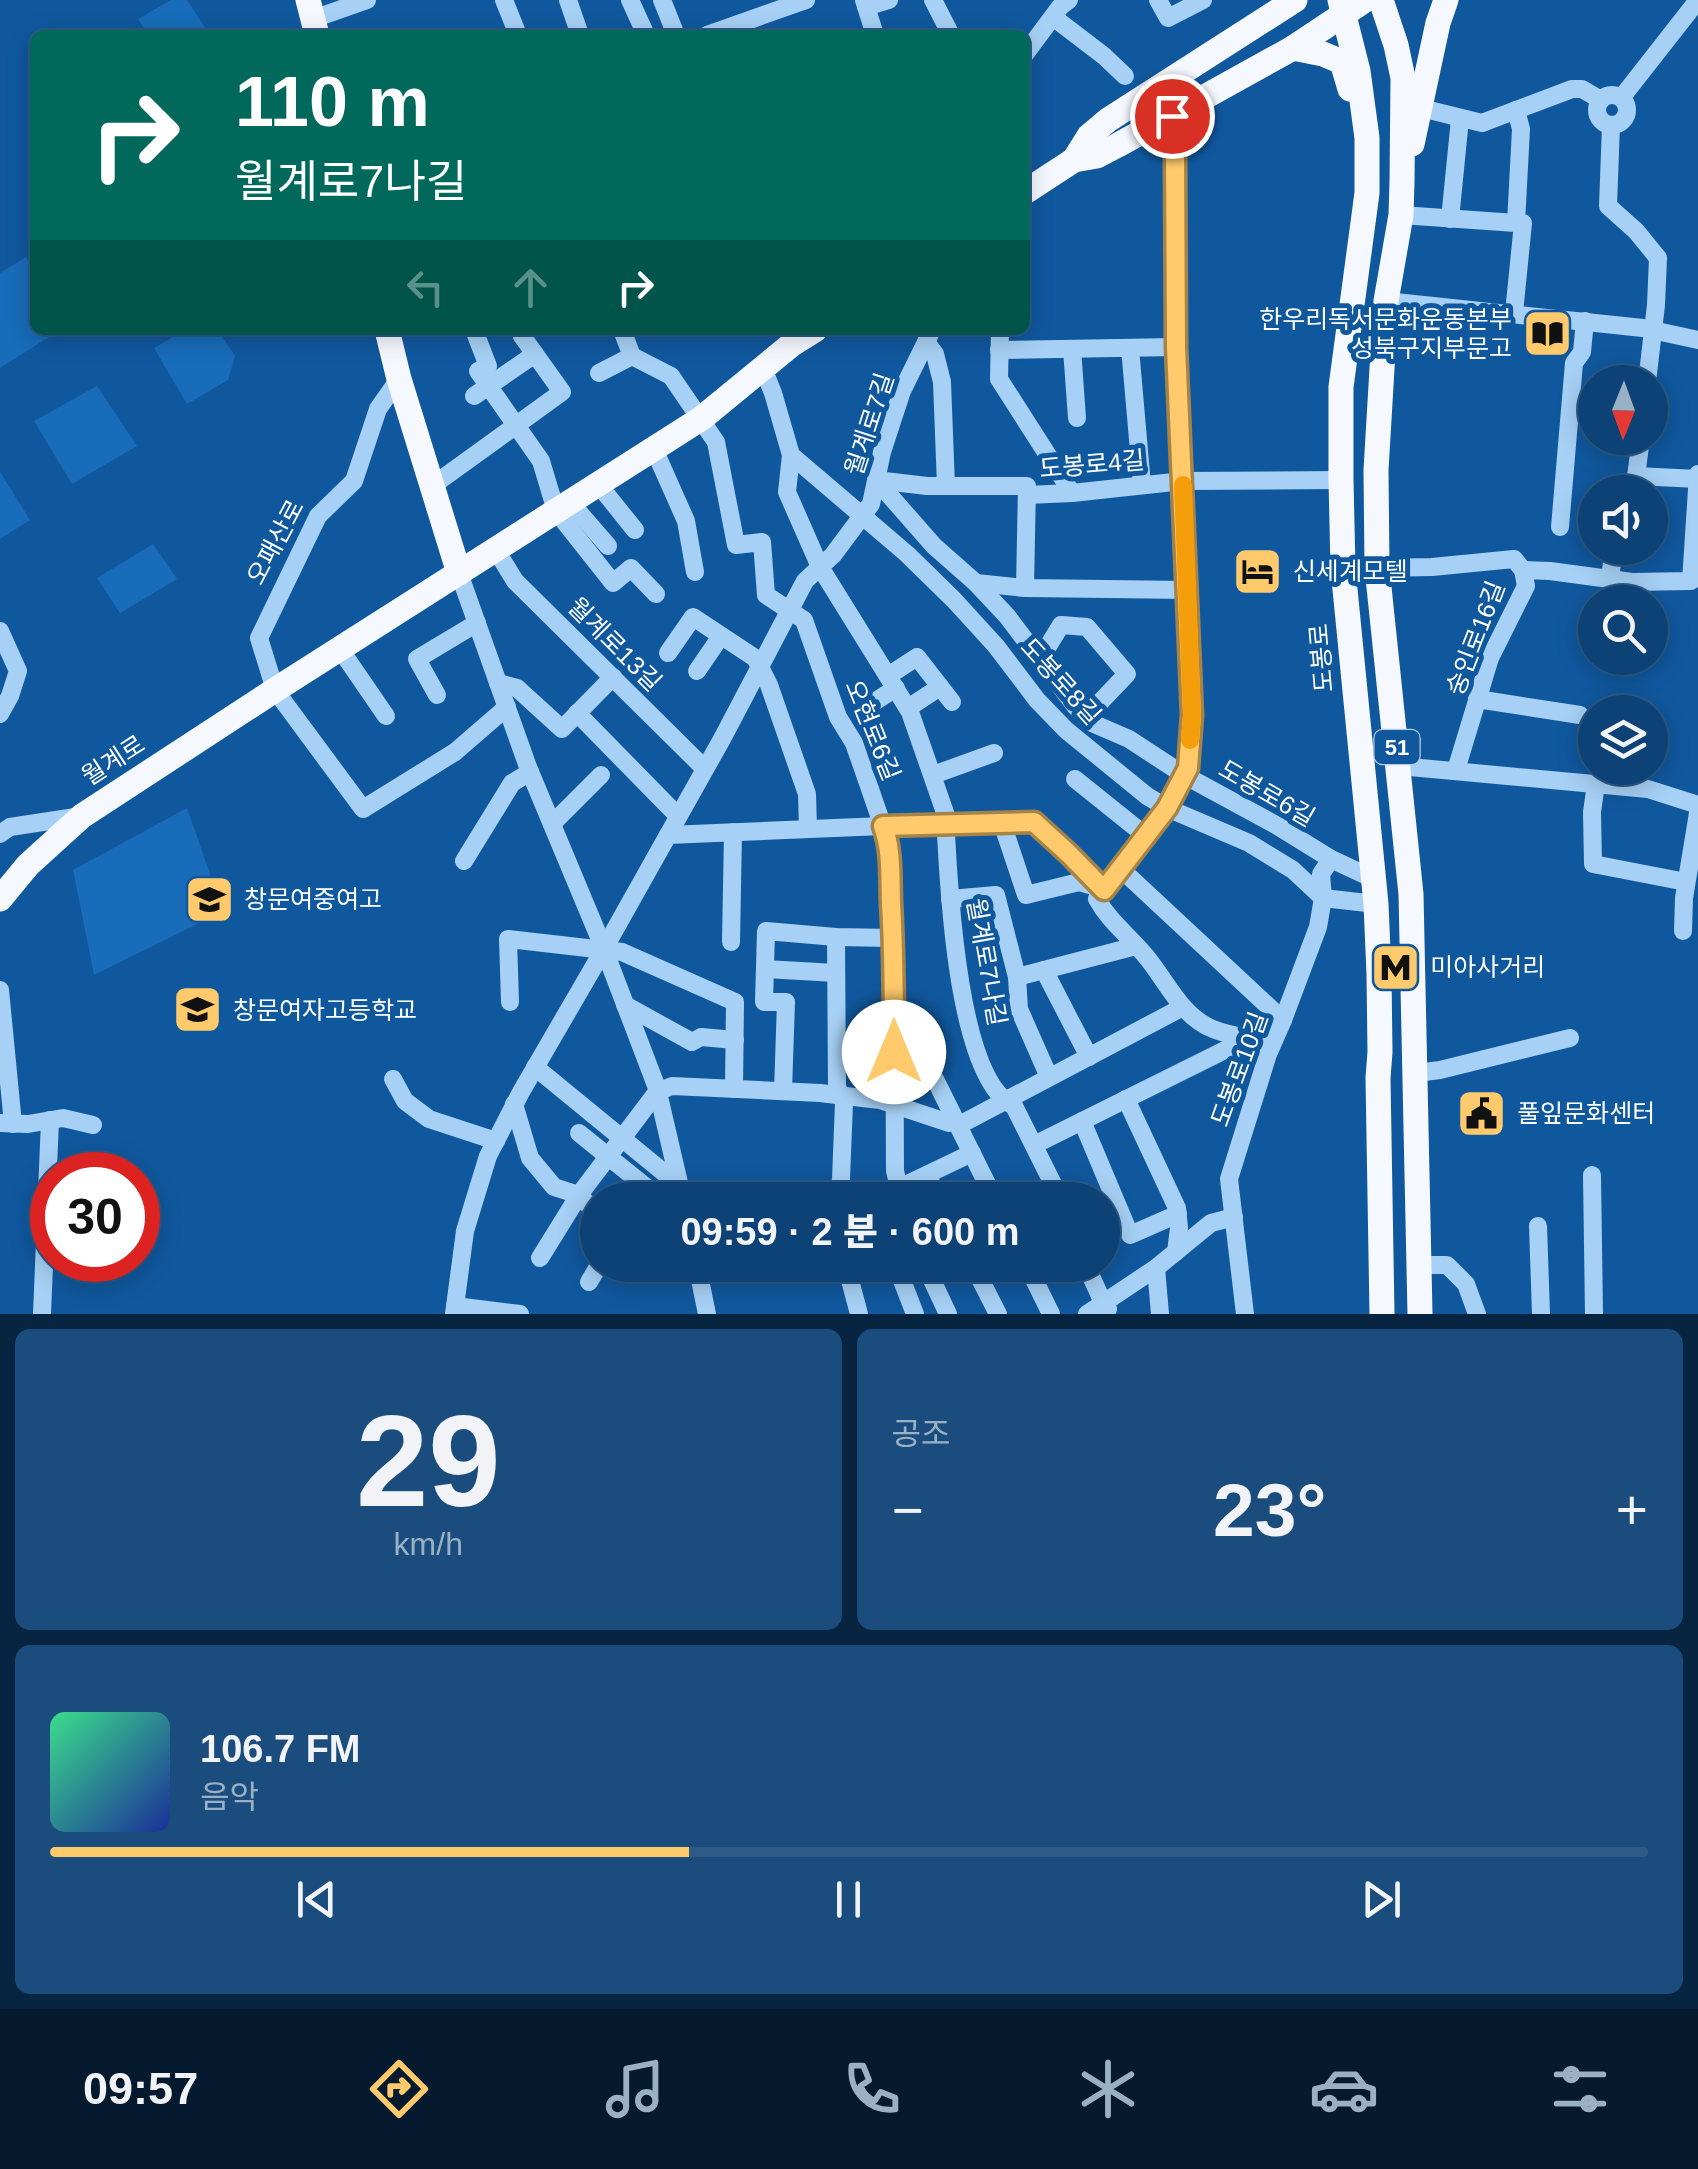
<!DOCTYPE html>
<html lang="ko">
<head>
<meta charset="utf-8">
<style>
	body { margin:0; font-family:Helvetica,"Noto Sans KR",sans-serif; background:#1a4d7e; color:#f1f3f6; height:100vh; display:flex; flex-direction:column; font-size:38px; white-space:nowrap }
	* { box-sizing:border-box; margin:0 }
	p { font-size:32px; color:#9ab0c5 }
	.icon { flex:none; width:55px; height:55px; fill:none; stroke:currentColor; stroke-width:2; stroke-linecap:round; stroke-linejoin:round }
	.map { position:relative; height:1314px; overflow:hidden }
	.details { display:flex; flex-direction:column; gap:15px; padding:15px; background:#072441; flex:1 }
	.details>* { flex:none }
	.top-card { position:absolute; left:30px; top:30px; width:1000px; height:305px; border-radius:15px; box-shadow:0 5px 25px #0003,0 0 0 2px #2c5b88; background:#00695c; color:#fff; overflow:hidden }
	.needle { width:65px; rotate:181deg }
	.tools { position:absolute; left:1578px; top:365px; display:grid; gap:20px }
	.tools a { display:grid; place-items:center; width:90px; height:90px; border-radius:50%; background:#0c4276; box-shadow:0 5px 25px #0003,0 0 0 2px #2c5b88; font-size:50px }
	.speed { position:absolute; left:30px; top:1152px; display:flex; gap:20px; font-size:50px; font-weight:700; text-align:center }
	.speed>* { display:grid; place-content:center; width:130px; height:130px; border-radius:50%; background:#0c4276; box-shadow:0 5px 25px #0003,0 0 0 2px #2c5b88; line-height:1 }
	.speed .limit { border:15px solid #d22; background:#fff; color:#111 }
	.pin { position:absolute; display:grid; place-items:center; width:85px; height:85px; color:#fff; margin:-42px; border:5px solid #fff; border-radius:50%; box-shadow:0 2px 10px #0007 }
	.me { position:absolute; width:110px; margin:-55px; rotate:0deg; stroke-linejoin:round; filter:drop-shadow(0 0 8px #0008) }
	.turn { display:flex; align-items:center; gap:35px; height:210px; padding:0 40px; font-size:45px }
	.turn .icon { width:130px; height:130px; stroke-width:2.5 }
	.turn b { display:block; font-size:70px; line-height:85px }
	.lanes { display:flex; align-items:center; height:95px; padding:0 40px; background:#0003; justify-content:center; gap:50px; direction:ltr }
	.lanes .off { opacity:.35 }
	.big { font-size:75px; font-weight:800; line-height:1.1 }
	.details .widget { flex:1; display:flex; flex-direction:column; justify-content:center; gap:15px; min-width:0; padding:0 35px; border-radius:15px; background:#1a4d7e }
	.details .dial { align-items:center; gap:0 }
	.dial b { font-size:130px; line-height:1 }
	.song { display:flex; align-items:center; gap:30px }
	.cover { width:120px; height:120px; border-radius:15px; background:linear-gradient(135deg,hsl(150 70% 55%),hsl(230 70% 35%)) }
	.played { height:10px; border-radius:5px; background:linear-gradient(90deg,#ffca6b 40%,#2c5b88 40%) }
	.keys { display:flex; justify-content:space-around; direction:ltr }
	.heat { display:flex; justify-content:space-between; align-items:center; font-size:55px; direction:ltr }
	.details .tiles { flex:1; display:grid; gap:15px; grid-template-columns:1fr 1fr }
	.widget:last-child { grid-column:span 2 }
	.trip { position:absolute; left:580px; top:1182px; width:540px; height:100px; border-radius:50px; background:#0c4276; box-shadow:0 5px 25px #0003,0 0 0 2px #2c5b88; font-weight:800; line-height:100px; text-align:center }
	.tab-bar { display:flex; height:160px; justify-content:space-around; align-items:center; background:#051a2f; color:#9ab0c5 }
	.tab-bar .icon { width:70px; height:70px }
	.tab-bar .current { color:#ffca6b }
	.tab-bar b { font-size:45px; color:#f1f3f6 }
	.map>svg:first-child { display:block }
	.green { fill:#186cb9 }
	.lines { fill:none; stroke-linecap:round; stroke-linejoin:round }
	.minor { stroke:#a6d0f5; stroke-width:18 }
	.major { stroke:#f5f9ff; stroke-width:25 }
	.route-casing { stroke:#a68346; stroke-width:25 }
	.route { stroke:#ffca6b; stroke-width:18 }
	.slow { stroke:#f59e0b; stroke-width:18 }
	.labels { text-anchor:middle; stroke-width:10; stroke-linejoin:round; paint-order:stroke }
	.shield { fill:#10589e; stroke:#b7cde2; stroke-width:2.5 }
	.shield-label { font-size:22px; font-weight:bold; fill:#fff }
	.poi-label { font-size:25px; fill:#fff; stroke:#10589e; text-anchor:start }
	.street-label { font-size:25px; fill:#fff; stroke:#10589e }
</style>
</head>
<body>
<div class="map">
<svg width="1698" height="1314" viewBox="0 0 1698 1314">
	<rect width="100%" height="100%" fill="#10589e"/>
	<!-- green -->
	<g class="green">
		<path d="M 171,0 L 187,0 L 210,35 L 148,35 L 138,19 Z"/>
		<path d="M 26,257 L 35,271 L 35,330 L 60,330 L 0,368 L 0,273 Z"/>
		<path d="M 185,330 L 218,330 L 235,356 L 228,380 L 187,404 L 154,348 Z"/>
		<path d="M 97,386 L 137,446 L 72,484 L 34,421 Z"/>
		<path d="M 0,472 L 30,520 L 0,539 Z"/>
		<path d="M 153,544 L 177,579 L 120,613 L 97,578 Z"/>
		<path d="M 187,808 L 223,911 L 94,975 L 73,870 Z"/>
	</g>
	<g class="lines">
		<!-- minor -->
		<g class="minor">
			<path d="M 504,0 L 518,35"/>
			<path d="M 568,0 L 580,35"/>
			<path d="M 630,0 L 646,35"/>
			<path d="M 662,0 L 676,35"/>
			<path d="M 864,0 L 875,35"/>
			<path d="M 933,0 L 951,35"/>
			<path d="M 1158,0 L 1168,18 L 1203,0"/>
			<path d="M 866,7 L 889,0"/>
			<path d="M 1053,17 L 1104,56 L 1125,76"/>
			<path d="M 313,19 L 367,0"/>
			<path d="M 707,35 L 806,0"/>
			<path d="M 1025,54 L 1060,7 L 1069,0"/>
			<circle cx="1612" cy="110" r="15"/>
			<path d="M 1622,97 L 1698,0"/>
			<path d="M 1421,108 L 1482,123 L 1572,89 L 1582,89 L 1601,100"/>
			<path d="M 1172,116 L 1175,150 L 1176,347 L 1192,715 L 1188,768 L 1167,808 L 1097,899 C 1109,921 1128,935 1144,954 C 1166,979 1180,1016 1213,1029 C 1227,1035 1244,1037 1259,1040"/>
			<path d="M 1611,125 L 1608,206 L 1636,231 L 1658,258 L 1656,305 L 1647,382"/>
			<path d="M 1401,215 L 1516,223"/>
			<path d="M 1450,219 L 1460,119"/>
			<path d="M 1386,301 L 1643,328 L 1698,340"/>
			<path d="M 1514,313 L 1523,223 L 1516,223 L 1521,129 L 1516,110"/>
			<path d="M 474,330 L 488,366 L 478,371 L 541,461 L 556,511 L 613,583 L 631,568 L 656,594"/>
			<path d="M 622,330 L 632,356 L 671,376 L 716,442 L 736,545 L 762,542 L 766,595 L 804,620 L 838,717 L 854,743 L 888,841 L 894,953 L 895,1171 L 902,1200"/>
			<path d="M 1000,330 L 999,379 L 1072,493"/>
			<path d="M 926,342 L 935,354 L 942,382 L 946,486"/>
			<path d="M 1130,348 L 1142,485"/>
			<path d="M 1072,349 L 1077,418"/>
			<path d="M 999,350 L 1176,347"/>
			<path d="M 763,368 L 773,393 L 791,455 L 907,554 L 954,600 L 996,646 L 1037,700 L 1066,730 L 1147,796 L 1167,808 L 1249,843 L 1293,870 L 1323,898"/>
			<path d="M 599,373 L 632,356"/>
			<path d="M 399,379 L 378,409 L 354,481 L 318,516 L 259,638 L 275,690 L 363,809 L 455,752 L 507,707"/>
			<path d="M 474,396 L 535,354"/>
			<path d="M 654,449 L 686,521 L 695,572"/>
			<path d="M 791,455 L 787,492 L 820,567 L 910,712 L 949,824 L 946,834 C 949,891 958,1080 1014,1106 L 1061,1200"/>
			<path d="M 1636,476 L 1698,479"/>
			<path d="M 876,480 L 934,546 L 976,583 L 1007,616 L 1076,707 L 1092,723 L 1129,739 L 1184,775 L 1276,825 L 1331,859 L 1374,879"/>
			<path d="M 876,480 L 927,486 L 1027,486 L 1025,588"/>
			<path d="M 598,484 L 635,530"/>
			<path d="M 432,486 L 562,392 L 522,336 L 527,330"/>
			<path d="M 1634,492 L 1641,438"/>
			<path d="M 1027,495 L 1072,493 L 1183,481 L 1341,480"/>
			<path d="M 570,502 L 608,546"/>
			<path d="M 1560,527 L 1574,363 L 1582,352 L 1585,321"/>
			<path d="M 496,550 L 515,581 L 705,769"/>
			<path d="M 1377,568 L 1432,567 L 1514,559 L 1523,570"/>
			<path d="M 459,573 L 528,767 L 604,949 L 657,1088 L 683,1200"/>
			<path d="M 1610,579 L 1613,554 L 1629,555 L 1630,548"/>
			<path d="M 976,583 L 1025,588 L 1188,590"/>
			<path d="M 0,631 L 18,671 L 10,696 L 0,714"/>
			<path d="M 340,649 L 386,716"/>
			<path d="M 668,653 L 693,617 L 755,658 L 760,667 L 769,685 L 807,794 L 808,829"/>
			<path d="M 1039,661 L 1061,625 L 1087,627 L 1127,674 L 1086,717"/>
			<path d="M 697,671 L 721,636"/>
			<path d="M 888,676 L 917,657 L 952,702"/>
			<path d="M 498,683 L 517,688 L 562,729 L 613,677"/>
			<path d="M 437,695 L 417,659 L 477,623"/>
			<path d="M 1477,699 L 1580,715"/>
			<path d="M 871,704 L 896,688"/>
			<path d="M 908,708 L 940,687"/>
			<path d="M 577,713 L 678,816"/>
			<path d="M 1399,766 L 1648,789 L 1698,805"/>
			<path d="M 1456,770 L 1490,658 L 1526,586 L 1523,570 L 1550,571 L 1632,582 L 1691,581 L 1698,474"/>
			<path d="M 933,775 L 994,753"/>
			<path d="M 1075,779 L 1146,836"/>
			<path d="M 1596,784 L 1592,812 L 1593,864 L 1686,882"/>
			<path d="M 1002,823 L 1026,895 L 1079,882 L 1099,888"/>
			<path d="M 552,824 L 601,775"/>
			<path d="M 0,834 L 10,827 L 82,816"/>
			<path d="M 668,835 L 883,826 L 1034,823 L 1069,853 L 1105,890"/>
			<path d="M 464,861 L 512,783 L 530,772"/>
			<path d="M 1121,869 L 1283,1020"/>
			<path d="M 1323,898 L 1376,904"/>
			<path d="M 950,899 L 996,895 L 1017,977 L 1019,1009 L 1049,1077"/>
			<path d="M 1683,931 L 1684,898 L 1698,813"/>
			<path d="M 836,937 L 837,1087 L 844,1103 L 841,1179 L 837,1200"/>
			<path d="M 731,942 L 733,832"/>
			<path d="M 765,969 L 836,973"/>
			<path d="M 1044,970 L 1089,1057"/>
			<path d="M 1017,977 L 1136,946"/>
			<path d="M 0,990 L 13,1124"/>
			<path d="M 510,1002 L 508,939 L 622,952 L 735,1002 L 734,1089"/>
			<path d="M 625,1005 L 692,1042 L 701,1037 L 735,1040"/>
			<path d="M 535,1067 L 679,1185"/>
			<path d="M 930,1069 L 995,1200"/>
			<path d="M 1416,1073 L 1440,1070 L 1570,1038"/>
			<path d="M 393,1079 L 405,1101 L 429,1119 L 496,1141"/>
			<path d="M 783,1091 L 786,1002 L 764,1002 L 766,931 L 836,937 L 893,938"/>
			<path d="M 1126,1099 L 1177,1208 L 1179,1228 L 1176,1252"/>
			<path d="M 514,1104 L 530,1158 L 554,1187 L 579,1195 L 598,1215"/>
			<path d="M 1082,1121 L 1130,1235 L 1178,1214"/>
			<path d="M 0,1123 L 28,1124 L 63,1118 L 93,1125"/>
			<path d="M 579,1133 L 656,1195"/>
			<path d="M 1034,1145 L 1229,1048 L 1256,1041"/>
			<path d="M 927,1175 L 940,1200"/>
			<path d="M 1592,1175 L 1594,1314"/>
			<path d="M 899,1188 L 972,1153"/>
			<path d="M 1538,1226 L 1541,1314"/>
			<path d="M 540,1258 L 579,1195 L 657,1092 L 672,1086 L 820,1093 L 880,1100 L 949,1123 L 965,1122 L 1183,1007"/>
			<path d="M 697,1265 L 707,1314"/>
			<path d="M 846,1265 L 859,1314"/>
			<path d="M 896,1265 L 915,1314"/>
			<path d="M 925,1265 L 948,1314"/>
			<path d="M 973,1265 L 998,1314"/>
			<path d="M 1027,1265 L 1051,1314"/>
			<path d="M 1086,1265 L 1100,1296 L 1108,1309"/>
			<path d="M 1419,1265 L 1447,1265 L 1466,1284 L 1477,1314"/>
			<path d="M 1156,1268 L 1160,1314"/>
			<path d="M 589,1282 L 599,1265"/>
			<path d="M 455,1306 L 520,1314"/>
			<path d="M 42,1314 L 50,1120"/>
			<path d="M 454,1314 L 465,1231 L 488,1156 L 521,1092 L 604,949 L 722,739 L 805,581 L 833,555 L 871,504 L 882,452 L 902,391 L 932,330"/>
			<path d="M 1087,1314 L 1156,1268 L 1211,1223 L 1234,1217"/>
			<path d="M 1245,1314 L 1229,1179 L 1268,1054 L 1283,1020 L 1318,927 L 1323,898 L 1321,874 L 1331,859"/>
		</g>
		<!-- major -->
		<g class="major">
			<path d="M 308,0 L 317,35"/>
			<path d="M 1340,0 L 1358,71 L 1367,138 L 1367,193 L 1341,387 L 1341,480 L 1343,569 L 1376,904 L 1379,974 L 1380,1052 L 1378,1078 L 1382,1314"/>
			<path d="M 1381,0 L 1396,45 L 1403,78 L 1402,182 L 1401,215 L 1386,301 L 1376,470 L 1377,568 L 1411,894 L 1420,1314"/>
			<path d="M 1293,48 L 1323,54 L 1342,62 L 1350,89"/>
			<path d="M 1412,144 L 1438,23 L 1446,0"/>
			<path d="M 1074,160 L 1089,136 L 1108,120 L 1295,0"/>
			<path d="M 1025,192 L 1074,160 L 1097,156 L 1118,145 L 1293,48 L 1365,0"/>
			<path d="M 387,330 L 399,379 L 459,573"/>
			<path d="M 0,899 L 28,865 L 82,816 L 275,690 L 702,418 L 791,345 L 815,330"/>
		</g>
	</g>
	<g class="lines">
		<defs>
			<path id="route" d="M 894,1052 C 894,1002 894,953 891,903 C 890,877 892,850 883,826 L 1034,822 L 1069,854 L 1104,890 L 1167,808 L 1188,768 L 1192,715 L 1176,347 L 1175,150 L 1172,116"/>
		</defs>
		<!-- route casing -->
		<use href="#route" class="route-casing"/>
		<!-- route -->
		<use href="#route" class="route"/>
		<!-- slow -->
		<path class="slow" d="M 1183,485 L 1192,715 L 1190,740"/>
	</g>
	<!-- icons -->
	<defs>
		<symbol id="library-square" viewBox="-11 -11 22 22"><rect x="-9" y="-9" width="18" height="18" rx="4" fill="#ffca6b" stroke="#10589e"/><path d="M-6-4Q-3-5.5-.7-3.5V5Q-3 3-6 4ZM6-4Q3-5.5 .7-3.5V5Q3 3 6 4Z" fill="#111"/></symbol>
		<symbol id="hotel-square" viewBox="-11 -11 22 22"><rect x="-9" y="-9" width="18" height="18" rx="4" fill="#ffca6b" stroke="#10589e"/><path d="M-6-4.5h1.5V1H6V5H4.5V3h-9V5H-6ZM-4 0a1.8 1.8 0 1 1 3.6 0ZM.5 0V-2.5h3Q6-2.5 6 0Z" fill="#111"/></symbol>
		<symbol id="school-square" viewBox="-11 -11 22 22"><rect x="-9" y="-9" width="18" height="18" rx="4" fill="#ffca6b" stroke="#10589e"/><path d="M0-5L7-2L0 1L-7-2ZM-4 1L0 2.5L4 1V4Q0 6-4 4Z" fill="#111"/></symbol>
		<symbol id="metro-square" viewBox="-11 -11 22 22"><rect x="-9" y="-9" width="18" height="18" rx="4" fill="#ffca6b" stroke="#10589e"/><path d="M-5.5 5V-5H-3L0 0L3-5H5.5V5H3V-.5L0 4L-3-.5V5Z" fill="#111"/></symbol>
		<symbol id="civic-square" viewBox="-11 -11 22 22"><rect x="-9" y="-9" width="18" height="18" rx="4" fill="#ffca6b" stroke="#10589e"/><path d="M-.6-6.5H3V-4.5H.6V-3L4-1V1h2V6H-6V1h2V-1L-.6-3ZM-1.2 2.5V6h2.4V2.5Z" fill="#111"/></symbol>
	</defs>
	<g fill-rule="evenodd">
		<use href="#library-square" x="1520" y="306" width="55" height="55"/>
		<use href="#hotel-square" x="1230" y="544" width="55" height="55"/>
		<use href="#school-square" x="182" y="872" width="55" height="55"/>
		<use href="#metro-square" x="1368" y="940" width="55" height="55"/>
		<use href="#school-square" x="170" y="982" width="55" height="55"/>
		<use href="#civic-square" x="1454" y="1086" width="55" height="55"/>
	</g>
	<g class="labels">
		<!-- shield labels -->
		<rect class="shield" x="1374.5" y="730" width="45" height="34" rx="8"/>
		<g class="shield-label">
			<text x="1397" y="755">51</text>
		</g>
		<!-- poi labels -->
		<g class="poi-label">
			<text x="1512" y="328" text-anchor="end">한우리독서문화운동본부<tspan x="1512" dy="29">성북구지부문고</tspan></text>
			<text x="1293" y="580">신세계모텔</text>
			<text x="244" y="908">창문여중여고</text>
			<text x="1430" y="976">미아사거리</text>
			<text x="233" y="1019">창문여자고등학교</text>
			<text x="1517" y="1122">풀잎문화센터</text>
		</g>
		<!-- street labels -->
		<g class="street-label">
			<text transform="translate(869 424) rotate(-72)" y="9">월계로7길</text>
			<text transform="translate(1092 464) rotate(-5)" y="9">도봉로4길</text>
			<text transform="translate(275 542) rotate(-62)" y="9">오패산로</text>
			<text transform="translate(1475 638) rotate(-69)" y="9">숭인로16길</text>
			<text transform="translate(615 644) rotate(45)" y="9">월계로13길</text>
			<text transform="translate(1321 658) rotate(-95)" y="9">도봉로</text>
			<text transform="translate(1061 681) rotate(48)" y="9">도봉로8길</text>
			<text transform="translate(873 730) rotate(68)" y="9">오현로6길</text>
			<text transform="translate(113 760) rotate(-33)" y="9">월계로</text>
			<text transform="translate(1267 793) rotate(30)" y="9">도봉로6길</text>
			<text transform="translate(987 962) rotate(80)" y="9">월계로7나길</text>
			<text transform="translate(1239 1069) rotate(-70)" y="9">도봉로10길</text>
		</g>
	</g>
</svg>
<div class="tools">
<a><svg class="needle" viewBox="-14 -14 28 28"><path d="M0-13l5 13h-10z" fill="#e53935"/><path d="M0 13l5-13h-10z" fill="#9ab0c5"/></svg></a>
<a><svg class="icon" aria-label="sound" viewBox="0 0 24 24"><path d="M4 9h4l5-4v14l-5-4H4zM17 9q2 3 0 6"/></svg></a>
<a><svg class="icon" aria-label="search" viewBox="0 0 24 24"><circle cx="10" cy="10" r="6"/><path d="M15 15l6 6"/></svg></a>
<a><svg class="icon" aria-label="layers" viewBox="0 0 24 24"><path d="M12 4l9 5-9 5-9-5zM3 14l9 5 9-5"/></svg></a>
</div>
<div class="speed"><div class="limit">30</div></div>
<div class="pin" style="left:1172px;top:116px;background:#d93025"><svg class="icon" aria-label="arrive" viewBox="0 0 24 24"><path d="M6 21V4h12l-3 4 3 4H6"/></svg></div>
<svg class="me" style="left:894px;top:1052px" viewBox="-20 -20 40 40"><circle r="19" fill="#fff"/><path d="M0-13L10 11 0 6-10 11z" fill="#ffca6b"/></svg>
<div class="trip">09:59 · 2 분 · 600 m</div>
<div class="top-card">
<div class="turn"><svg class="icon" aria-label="right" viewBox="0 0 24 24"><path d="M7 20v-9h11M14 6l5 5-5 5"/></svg><div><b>110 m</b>월계로7나길</div></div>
<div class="lanes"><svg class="icon off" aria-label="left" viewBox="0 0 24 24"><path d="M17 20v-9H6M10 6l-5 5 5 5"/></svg><svg class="icon off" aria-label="ahead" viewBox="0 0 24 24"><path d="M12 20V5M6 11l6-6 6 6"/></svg><svg class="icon" aria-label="right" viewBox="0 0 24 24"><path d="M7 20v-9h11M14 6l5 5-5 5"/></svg></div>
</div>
</div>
<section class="details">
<div class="tiles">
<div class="widget dial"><b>29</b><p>km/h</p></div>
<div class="widget"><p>공조</p>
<div class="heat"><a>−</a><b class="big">23°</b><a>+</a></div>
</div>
<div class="widget">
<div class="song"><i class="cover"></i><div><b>106.7 FM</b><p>음악</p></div></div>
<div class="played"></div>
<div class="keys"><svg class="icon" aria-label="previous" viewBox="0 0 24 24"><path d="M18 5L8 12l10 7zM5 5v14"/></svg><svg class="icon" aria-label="pause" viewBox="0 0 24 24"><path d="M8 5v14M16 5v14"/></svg><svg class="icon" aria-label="next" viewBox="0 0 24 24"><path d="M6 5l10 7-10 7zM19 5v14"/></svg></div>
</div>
</div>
</section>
<nav class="tab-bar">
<b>09:57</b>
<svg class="icon current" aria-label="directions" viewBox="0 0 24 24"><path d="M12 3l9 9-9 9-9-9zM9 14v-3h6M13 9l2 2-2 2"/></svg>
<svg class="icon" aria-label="music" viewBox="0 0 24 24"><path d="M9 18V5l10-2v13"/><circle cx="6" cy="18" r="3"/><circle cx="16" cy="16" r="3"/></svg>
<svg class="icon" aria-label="phone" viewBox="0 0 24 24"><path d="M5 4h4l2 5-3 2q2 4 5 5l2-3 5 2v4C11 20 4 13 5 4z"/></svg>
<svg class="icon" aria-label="climate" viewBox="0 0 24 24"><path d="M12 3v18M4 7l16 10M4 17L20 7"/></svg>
<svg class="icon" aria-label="car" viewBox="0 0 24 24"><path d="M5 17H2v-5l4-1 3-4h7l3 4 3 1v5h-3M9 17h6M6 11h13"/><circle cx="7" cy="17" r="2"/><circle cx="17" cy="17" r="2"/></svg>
<svg class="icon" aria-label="filters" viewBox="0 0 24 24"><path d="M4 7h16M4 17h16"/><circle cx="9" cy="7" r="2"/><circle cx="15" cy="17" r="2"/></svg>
</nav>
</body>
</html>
